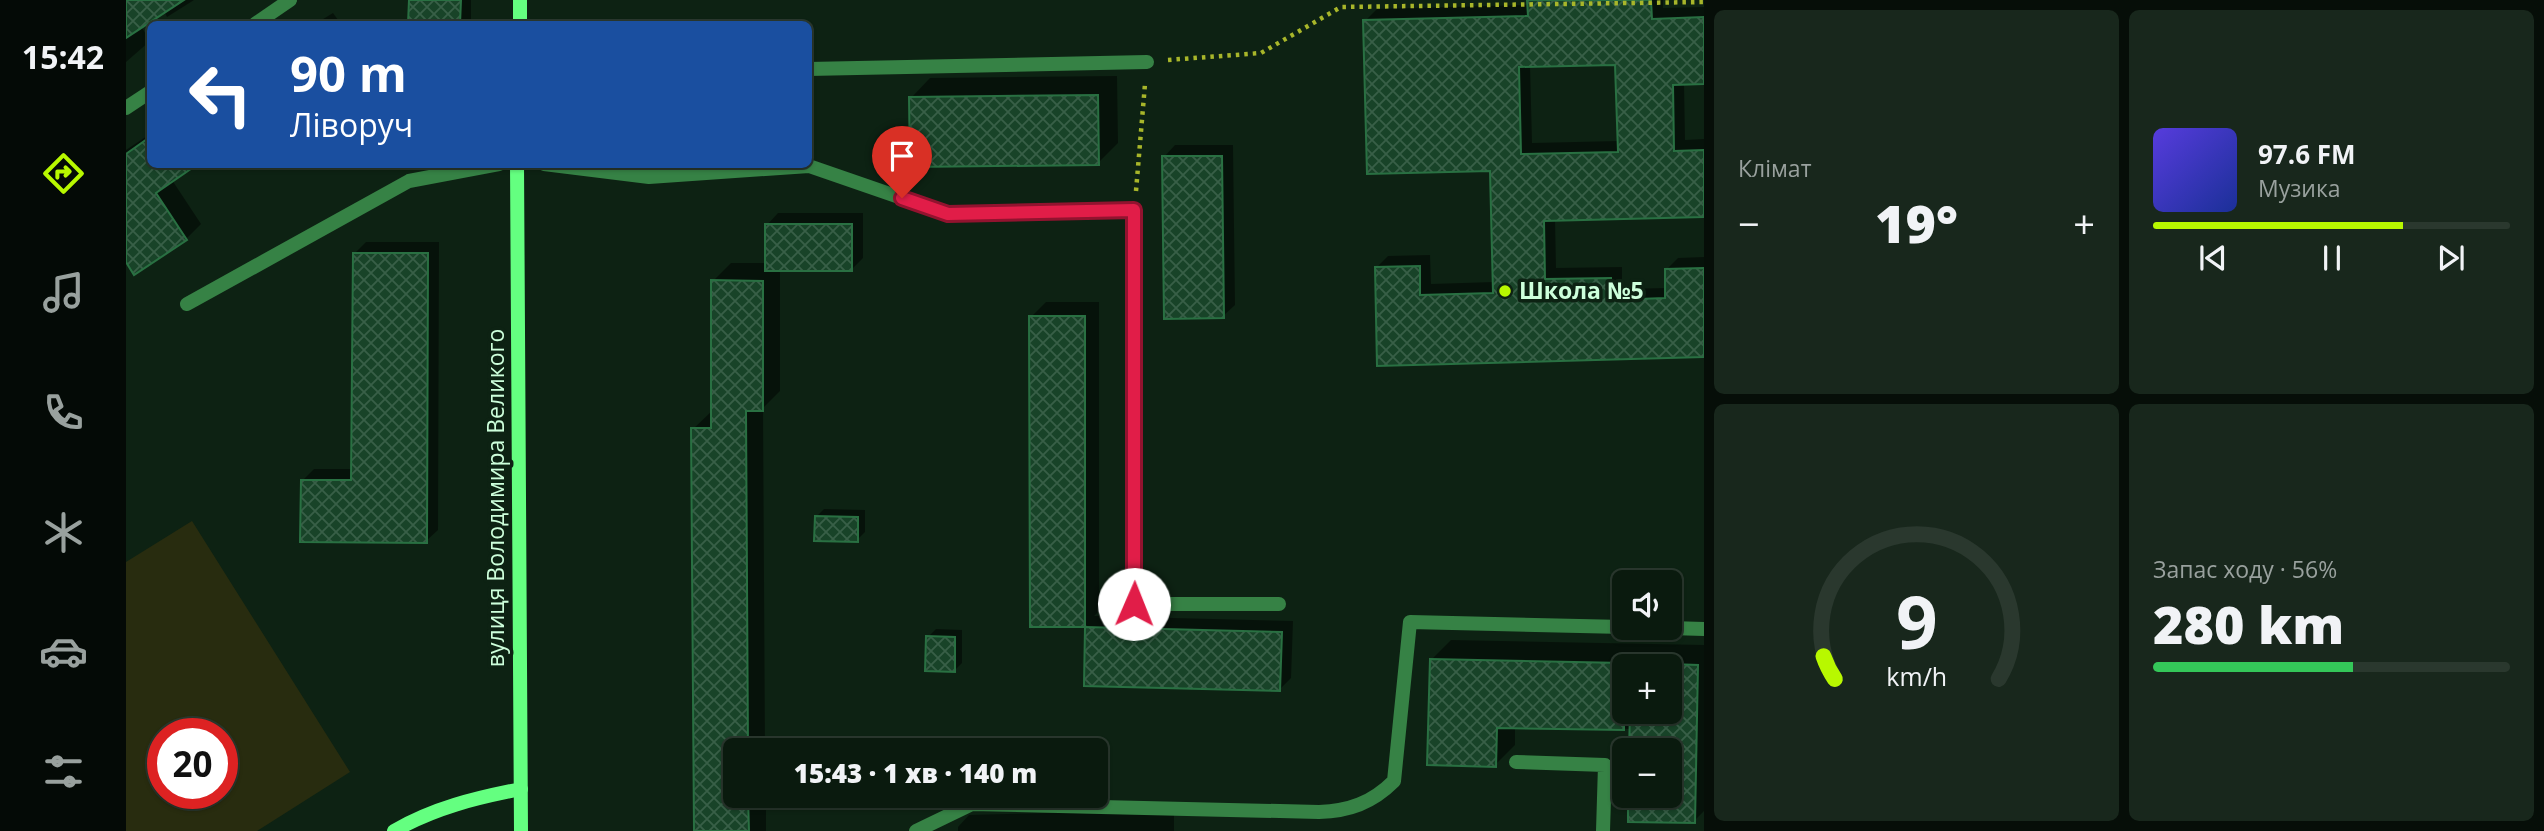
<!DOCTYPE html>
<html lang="uk">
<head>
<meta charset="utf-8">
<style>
	body { margin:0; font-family:"Open Sans",sans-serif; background:#18271c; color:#f1f3f6; height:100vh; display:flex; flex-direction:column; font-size:26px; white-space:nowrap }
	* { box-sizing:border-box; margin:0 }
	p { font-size:23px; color:#99a19e }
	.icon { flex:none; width:38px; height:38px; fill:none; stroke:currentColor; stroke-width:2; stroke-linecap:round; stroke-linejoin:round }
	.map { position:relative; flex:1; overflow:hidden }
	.drawer { display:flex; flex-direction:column; gap:10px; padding:10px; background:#060e08; width:840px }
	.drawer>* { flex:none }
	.banner { position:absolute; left:21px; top:21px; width:665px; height:147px; border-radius:10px; box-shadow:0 2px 5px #0004,0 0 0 2px #2a382e; background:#1a4fa0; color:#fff; overflow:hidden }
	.fabs { position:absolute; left:1486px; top:570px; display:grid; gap:14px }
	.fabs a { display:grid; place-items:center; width:70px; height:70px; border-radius:10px; background:#0a1a0e; box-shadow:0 2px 5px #0004,0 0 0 2px #2a382e; font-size:35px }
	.speed { position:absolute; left:21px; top:718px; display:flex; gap:14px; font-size:35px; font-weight:700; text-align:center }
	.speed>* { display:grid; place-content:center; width:91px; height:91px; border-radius:50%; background:#0a1a0e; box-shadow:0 2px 5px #0004,0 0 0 2px #2a382e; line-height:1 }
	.speed .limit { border:10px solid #d22; background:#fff; color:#111 }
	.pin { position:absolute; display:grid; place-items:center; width:60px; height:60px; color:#fff; margin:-72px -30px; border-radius:50% 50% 50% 0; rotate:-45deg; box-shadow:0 0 7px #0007 }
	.pin .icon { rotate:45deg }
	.me { position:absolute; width:77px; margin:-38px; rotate:1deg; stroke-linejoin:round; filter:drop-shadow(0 0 5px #0008) }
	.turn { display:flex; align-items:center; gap:24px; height:147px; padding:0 28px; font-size:32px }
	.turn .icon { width:91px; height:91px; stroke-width:2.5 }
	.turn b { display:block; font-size:49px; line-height:60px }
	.big { font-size:52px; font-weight:800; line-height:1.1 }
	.drawer .tile { flex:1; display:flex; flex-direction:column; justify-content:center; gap:10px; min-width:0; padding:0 24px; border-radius:10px; background:#18271c }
	.drawer .dial { align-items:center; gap:0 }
	.dial svg { height:182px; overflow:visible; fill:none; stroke:#2a382e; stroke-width:7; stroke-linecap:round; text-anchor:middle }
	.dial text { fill:#f1f3f6; stroke:none }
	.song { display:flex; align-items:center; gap:21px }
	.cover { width:84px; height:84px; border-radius:10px; background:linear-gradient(135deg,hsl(250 70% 55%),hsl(230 70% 35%)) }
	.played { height:7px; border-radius:4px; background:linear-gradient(90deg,#b8f800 70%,#2a382e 70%) }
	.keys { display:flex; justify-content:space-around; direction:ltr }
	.heat { display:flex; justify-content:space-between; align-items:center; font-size:38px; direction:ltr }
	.charge { height:10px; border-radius:5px; background:linear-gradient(90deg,#34c759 56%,#2a382e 0) }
	.drawer .tiles { flex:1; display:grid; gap:10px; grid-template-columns:repeat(2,1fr) }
	.trip { position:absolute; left:597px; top:738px; width:385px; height:70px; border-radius:10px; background:#0a1a0e; box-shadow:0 2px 5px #0004,0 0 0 2px #2a382e; font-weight:800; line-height:70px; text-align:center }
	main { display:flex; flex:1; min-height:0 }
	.dock { display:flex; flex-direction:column; width:126px; justify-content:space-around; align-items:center; background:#040a06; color:#99a19e }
	.dock .icon { width:49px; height:49px }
	.dock .selected { color:#b8f800 }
	.dock b { font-size:32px; color:#f1f3f6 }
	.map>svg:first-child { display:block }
	.park { fill:#282c0f; fill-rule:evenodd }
	.shadow { fill:#0007; fill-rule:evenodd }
	.building { fill:url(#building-cross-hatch); stroke:#297042; stroke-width:2; fill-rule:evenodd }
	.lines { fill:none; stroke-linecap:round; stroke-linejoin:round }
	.path { stroke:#a8b62a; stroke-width:4.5; stroke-dasharray:3.5 5; stroke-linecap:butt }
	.service { stroke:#368245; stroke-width:14 }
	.secondary { stroke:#64ff80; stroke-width:14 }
	.route-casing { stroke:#92132f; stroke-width:18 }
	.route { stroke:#e11d48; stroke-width:12 }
	.poi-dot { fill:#b8f800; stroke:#0d2213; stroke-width:2.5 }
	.labels { text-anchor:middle; stroke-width:7; stroke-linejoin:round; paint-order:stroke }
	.poi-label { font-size:23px; font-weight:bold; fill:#cdffdb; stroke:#0d2213; text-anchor:start }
	.street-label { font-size:23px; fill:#cdffdb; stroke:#0d2213 }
</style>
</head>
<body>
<main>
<nav class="dock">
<b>15:42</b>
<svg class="icon selected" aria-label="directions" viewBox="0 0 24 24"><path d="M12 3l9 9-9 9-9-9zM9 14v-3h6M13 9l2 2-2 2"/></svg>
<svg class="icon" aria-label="music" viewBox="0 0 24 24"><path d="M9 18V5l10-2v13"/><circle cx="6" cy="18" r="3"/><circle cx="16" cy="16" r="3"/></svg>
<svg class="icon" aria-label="phone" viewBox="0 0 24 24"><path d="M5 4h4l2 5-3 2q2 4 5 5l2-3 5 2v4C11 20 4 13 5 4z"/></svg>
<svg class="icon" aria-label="climate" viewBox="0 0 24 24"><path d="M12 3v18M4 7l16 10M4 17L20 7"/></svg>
<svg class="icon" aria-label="car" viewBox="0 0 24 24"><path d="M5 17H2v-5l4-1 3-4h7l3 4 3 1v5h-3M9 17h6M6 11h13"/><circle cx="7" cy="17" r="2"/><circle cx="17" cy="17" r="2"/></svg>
<svg class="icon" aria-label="filters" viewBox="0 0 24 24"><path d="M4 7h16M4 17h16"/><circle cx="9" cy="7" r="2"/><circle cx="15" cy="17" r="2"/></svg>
</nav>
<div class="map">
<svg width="1578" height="831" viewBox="0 0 1578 831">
	<defs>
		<pattern id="building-cross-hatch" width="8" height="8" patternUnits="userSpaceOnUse" patternTransform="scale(1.75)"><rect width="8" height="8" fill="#184328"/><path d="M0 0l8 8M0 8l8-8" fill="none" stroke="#385f47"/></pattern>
	</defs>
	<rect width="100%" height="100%" fill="#0d2213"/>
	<!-- park -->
	<path class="park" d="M 66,521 L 224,772 L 131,831 L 0,831 L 0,562 ZM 37,733 L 96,733 L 96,793 L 37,793 Z"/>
	<!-- shadow -->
	<g class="shadow">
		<path d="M 0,0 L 68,0 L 41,17 L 38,11 L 15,26 L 24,41 L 0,62 Z"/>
		<path d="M 285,0 L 345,0 L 345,24 L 284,24 Z"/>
		<path d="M 1403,0 L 1537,0 L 1537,8 L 1578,7 L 1578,83 L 1558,83 L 1559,140 L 1578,139 L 1578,215 L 1429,219 L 1430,268 L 1496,267 L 1496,289 L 1541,288 L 1540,270 L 1552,258 L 1578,257 L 1578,355 L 1253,364 L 1250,268 L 1262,256 L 1304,255 L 1305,284 L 1368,282 L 1365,169 L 1239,21 L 1251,9 L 1403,5 ZM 1491,63 L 1493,141 L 1406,143 L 1404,65 Z"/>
		<path d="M 207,13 L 215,24 L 189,24 Z"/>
		<path d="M 991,76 L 992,143 L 972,163 L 785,98 L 804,78 Z"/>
		<path d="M 24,134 L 24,164 L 46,180 L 75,224 L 60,239 L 0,259 L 0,150 Z"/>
		<path d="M 1049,145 L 1107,145 L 1109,305 L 1097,316 L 1038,157 Z"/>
		<path d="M 652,213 L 737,213 L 737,258 L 726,269 L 654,269 L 654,391 L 637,408 L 639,751 L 609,751 L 609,796 L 640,796 L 640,831 L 569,831 L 567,429 L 587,410 L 587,281 L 605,263 L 641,263 L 641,225 Z"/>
		<path d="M 240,242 L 313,242 L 312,530 L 300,541 L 176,481 L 188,469 L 227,469 L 229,253 Z"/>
		<path d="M 920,302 L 973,302 L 973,611 L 968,616 L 1167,621 L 1165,678 L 1154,689 L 960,684 L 961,625 L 906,626 L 905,317 Z"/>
		<path d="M 698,509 L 739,510 L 739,532 L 731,540 L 690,517 Z"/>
		<path d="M 810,629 L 836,630 L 836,663 L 828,671 L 802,637 Z"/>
		<path d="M 1325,640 L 1578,645 L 1578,811 L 1568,821 L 1544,796 L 1544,751 L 1505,729 L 1389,726 L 1389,745 L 1369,765 L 1305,660 ZM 1498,667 L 1544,667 L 1544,712 L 1498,712 Z"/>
		<path d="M 1048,810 L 1048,831 L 832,831 L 832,827 L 843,815 Z"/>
	</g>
	<!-- building -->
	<g class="building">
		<path d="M 0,0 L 58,0 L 0,38 Z"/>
		<path d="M 283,0 L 335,0 L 334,24 L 282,24 Z"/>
		<path d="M 1401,0 L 1525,0 L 1526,19 L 1578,17 L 1578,84 L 1547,85 L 1548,151 L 1578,150 L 1578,217 L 1418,221 L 1419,279 L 1485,278 L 1486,300 L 1539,298 L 1539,269 L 1578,268 L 1578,357 L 1251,366 L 1249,267 L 1294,266 L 1294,295 L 1367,293 L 1364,171 L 1241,174 L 1237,20 L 1402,16 ZM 1489,65 L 1492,152 L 1395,154 L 1393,67 Z"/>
		<path d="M 972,95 L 973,165 L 784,167 L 783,97 Z"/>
		<path d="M 24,137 L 24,164 L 72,164 L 30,193 L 61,240 L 8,275 L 0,262 L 0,154 Z"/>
		<path d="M 1036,156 L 1096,156 L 1098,318 L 1038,319 Z"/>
		<rect x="639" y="224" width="87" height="47"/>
		<path d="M 227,253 L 302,253 L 301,543 L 174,542 L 175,480 L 225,480 Z"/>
		<path d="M 585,280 L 637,281 L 637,411 L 620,411 L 622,751 L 609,751 L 609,796 L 622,796 L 623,831 L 568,831 L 565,428 L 585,428 Z"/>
		<path d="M 903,316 L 959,316 L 959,627 L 904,627 Z"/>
		<path d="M 689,516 L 732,517 L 732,542 L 688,541 Z"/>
		<path d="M 959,627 L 1156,632 L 1154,691 L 958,686 Z"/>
		<path d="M 800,636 L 829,637 L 829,672 L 799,671 Z"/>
		<path d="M 1304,659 L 1498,663 L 1498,730 L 1371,728 L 1370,767 L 1301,765 Z"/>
		<path d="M 1544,664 L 1572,665 L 1569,823 L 1502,822 L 1502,796 L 1544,796 L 1544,751 L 1503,751 L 1504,712 L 1544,712 Z"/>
	</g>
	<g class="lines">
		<!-- path -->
		<g class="path">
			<path d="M 1042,60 L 1135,53 L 1215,7 L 1578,2"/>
			<path d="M 1010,191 L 1019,84"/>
		</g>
		<!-- service -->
		<g class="service">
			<path d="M 129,24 L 164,0"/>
			<path d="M 682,69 L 1021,62"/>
			<path d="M 0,108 L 24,92"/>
			<path d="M 418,164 L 523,177 L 683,166 L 822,214 L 1008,210 L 1008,604 L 1153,604"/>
			<path d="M 61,304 L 283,181 L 373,164"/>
			<path d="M 1544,628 L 1578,629"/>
			<path d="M 1390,762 L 1479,765 L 1477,831"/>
			<path d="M 790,831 L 846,804 L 1193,812 C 1223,811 1246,803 1268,781 L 1284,622 L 1498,627"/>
		</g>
		<!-- secondary -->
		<g class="secondary">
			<path d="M 394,24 L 394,0"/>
			<path d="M 391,164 L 395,831"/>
			<path d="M 268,831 C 308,808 349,798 395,789"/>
		</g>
	</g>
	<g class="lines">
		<defs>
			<path id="route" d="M 776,198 L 822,214 L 1008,210 L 1008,604"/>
		</defs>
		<!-- route casing -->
		<use href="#route" class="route-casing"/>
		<!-- route -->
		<use href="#route" class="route"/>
	</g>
	<!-- markers -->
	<circle class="poi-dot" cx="1379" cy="291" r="7"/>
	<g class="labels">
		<!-- poi labels -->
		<g class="poi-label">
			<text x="1393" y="299">Школа №5</text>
		</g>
		<!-- street labels -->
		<g class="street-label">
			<text transform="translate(370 498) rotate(-90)" y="8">вулиця Володимира Великого</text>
		</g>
	</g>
</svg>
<div class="fabs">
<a><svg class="icon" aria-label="sound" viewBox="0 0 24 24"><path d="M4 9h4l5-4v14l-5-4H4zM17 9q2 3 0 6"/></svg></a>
<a>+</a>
<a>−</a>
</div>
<div class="speed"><div class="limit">20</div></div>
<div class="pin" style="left:776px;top:198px;background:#d93025"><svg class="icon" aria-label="arrive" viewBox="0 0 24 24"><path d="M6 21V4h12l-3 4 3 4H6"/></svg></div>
<svg class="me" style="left:1008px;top:604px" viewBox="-20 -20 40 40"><circle r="19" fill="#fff"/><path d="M0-13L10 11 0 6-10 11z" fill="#e11d48"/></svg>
<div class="trip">15:43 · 1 хв · 140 m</div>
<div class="banner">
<div class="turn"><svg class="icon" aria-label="left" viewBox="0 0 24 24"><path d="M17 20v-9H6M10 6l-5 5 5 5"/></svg><div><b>90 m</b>Ліворуч</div></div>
</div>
</div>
<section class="drawer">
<div class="tiles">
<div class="tile"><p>Клімат</p>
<div class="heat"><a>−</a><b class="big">19°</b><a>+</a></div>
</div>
<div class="tile">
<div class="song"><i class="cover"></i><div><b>97.6 FM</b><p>Музика</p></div></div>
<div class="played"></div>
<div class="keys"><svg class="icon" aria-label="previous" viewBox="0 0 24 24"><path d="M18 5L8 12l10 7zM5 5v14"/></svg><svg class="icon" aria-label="pause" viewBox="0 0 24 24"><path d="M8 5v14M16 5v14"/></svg><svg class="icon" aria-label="next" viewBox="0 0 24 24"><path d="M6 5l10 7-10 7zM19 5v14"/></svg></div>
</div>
<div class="tile dial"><svg viewBox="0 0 100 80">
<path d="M14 69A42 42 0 1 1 86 69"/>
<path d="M14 69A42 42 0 0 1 9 59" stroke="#b8f800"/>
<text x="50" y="56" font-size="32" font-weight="700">9</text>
<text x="50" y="72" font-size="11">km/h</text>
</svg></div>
<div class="tile"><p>Запас ходу · 56%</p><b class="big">280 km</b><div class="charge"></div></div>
</div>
</section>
</main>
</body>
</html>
